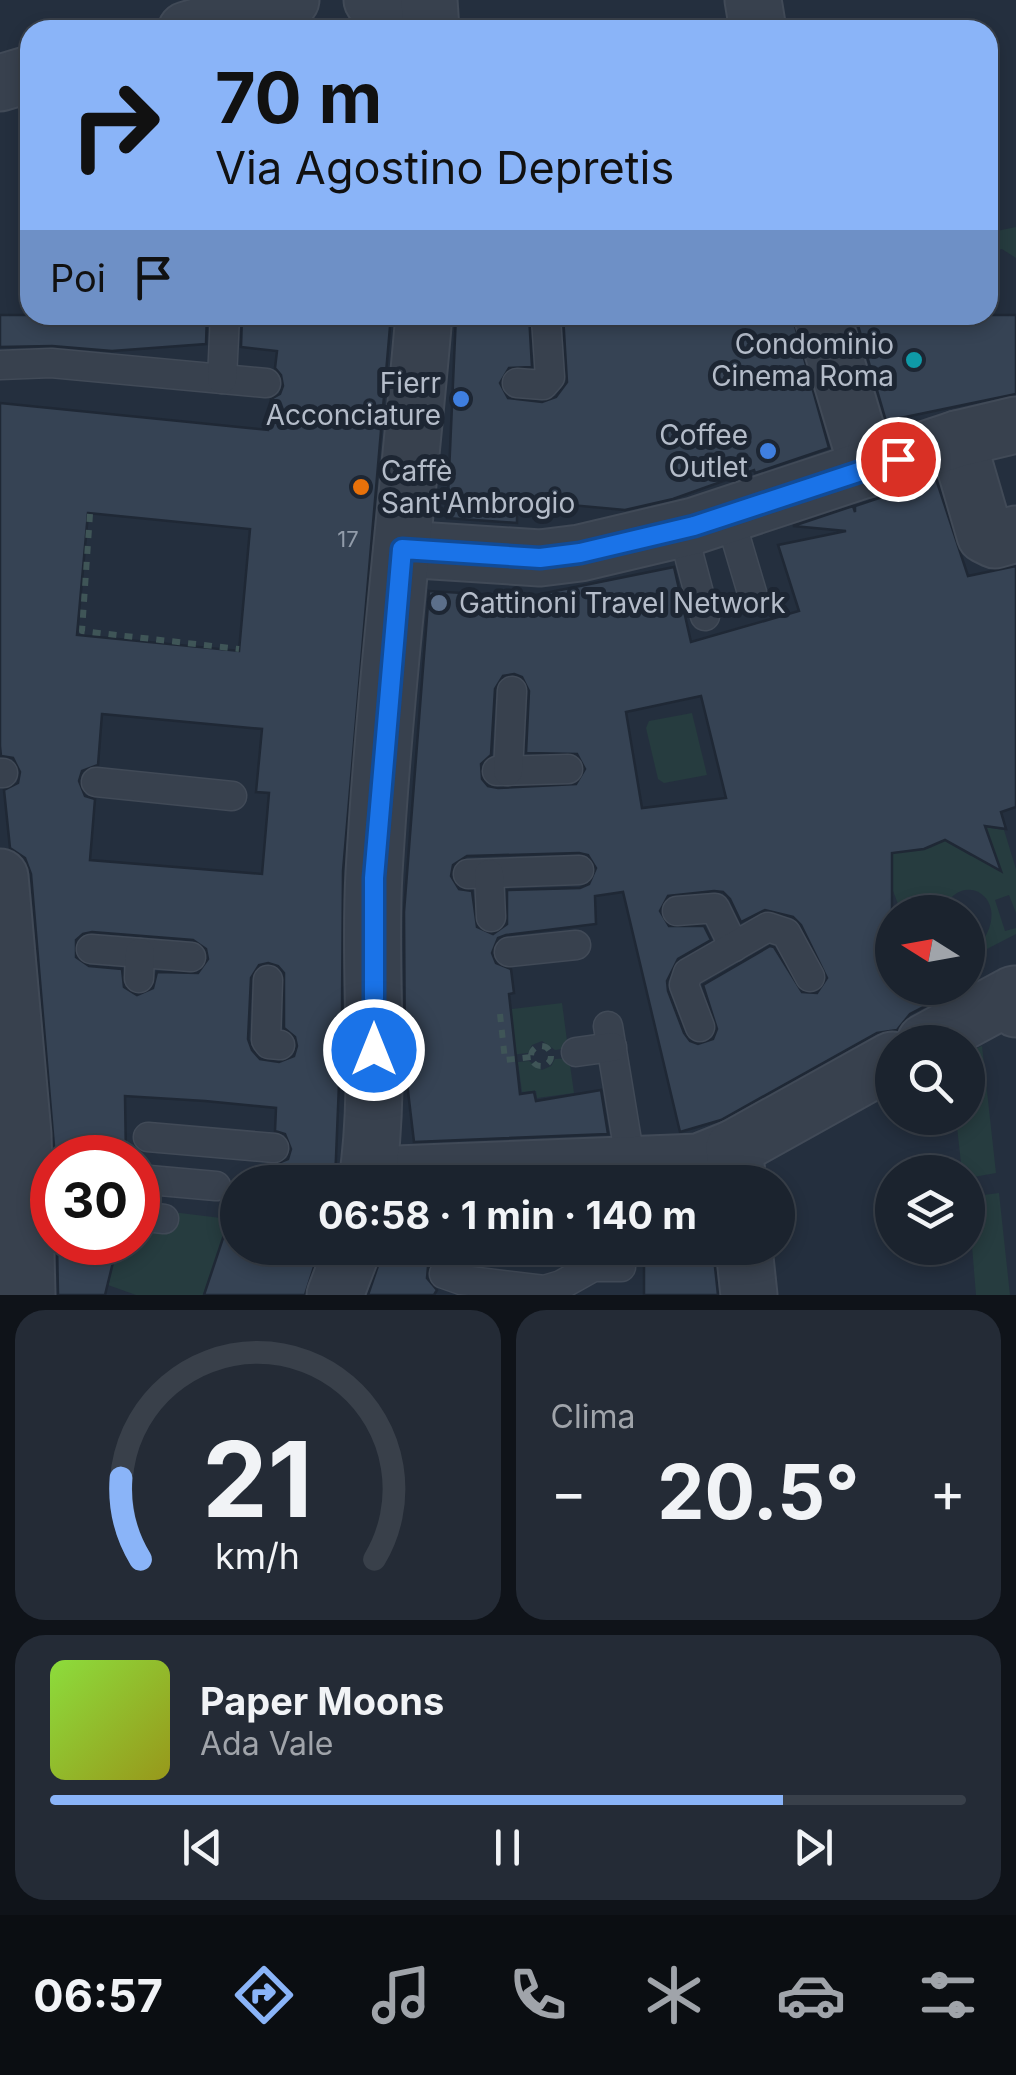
<!DOCTYPE html>
<html lang="it">
<head>
<meta charset="utf-8">
<style>
	body { margin:0; font-family:Inter,sans-serif; background:#242b36; color:#f1f3f6; height:100vh; display:flex; flex-direction:column; font-size:38px; white-space:nowrap }
	* { box-sizing:border-box; margin:0 }
	p { font-size:32px; color:#a0a4aa }
	.icon { flex:none; width:55px; height:55px; fill:none; stroke:currentColor; stroke-width:2; stroke-linecap:round; stroke-linejoin:round }
	.map { position:relative; height:1295px; overflow:hidden }
	.side { display:flex; flex-direction:column; gap:15px; padding:15px; background:#0f1319; flex:1 }
	.side>* { flex:none }
	.banner { position:absolute; left:20px; top:20px; width:978px; height:305px; border-radius:30px; box-shadow:0 5px 15px #0003,0 0 0 2px #39404a; background:#8ab4f8; color:#111; overflow:hidden }
	.needle { width:65px; rotate:281deg }
	.tools { position:absolute; left:875px; top:895px; display:grid; gap:20px }
	.tools a { display:grid; place-items:center; width:110px; height:110px; border-radius:50%; background:#1b232e; box-shadow:0 5px 15px #0003,0 0 0 2px #39404a; font-size:50px }
	.speed { position:absolute; left:30px; top:1135px; display:flex; gap:20px; font-size:50px; font-weight:700; text-align:center }
	.speed>* { display:grid; place-content:center; width:130px; height:130px; border-radius:50%; background:#1b232e; box-shadow:0 5px 15px #0003,0 0 0 2px #39404a; line-height:1 }
	.speed .limit { border:15px solid #d22; background:#fff; color:#111 }
	.pin { position:absolute; display:grid; place-items:center; width:85px; height:85px; color:#fff; margin:-42px; border:5px solid #fff; border-radius:50%; box-shadow:0 2px 10px #0007 }
	.me { position:absolute; width:110px; margin:-55px; rotate:0deg; stroke-linejoin:round; filter:drop-shadow(0 0 8px #0008) }
	.turn { display:flex; align-items:center; gap:35px; height:210px; padding:0 30px; font-size:45px }
	.turn .icon { width:130px; height:130px; stroke-width:2.5 }
	.turn b { display:block; font-size:70px; line-height:85px }
	.then { display:flex; align-items:center; height:95px; padding:0 30px; background:#0003; gap:20px; font-size:38px }
	.big { font-size:75px; font-weight:700; line-height:1.1 }
	.side .card { flex:1; display:flex; flex-direction:column; justify-content:center; gap:15px; min-width:0; padding:0 35px; border-radius:30px; background:#242b36 }
	.side .dial { align-items:center; gap:0 }
	.dial svg { height:260px; overflow:visible; fill:none; stroke:#39404a; stroke-width:7; stroke-linecap:round; text-anchor:middle }
	.dial text { fill:#f1f3f6; stroke:none }
	.song { display:flex; align-items:center; gap:30px }
	.cover { width:120px; height:120px; border-radius:15px; background:linear-gradient(135deg,hsl(90 70% 55%),hsl(60 70% 35%)) }
	.played { height:10px; border-radius:5px; background:linear-gradient(90deg,#8ab4f8 80%,#39404a 80%) }
	.keys { display:flex; justify-content:space-around; direction:ltr }
	.heat { display:flex; justify-content:space-between; align-items:center; font-size:55px; direction:ltr }
	.side .tiles { flex:1; display:grid; gap:15px; grid-template-columns:1fr 1fr }
	.card:last-child { grid-column:span 2 }
	.trip { position:absolute; left:220px; top:1165px; width:575px; height:100px; border-radius:50px; background:#1b232e; box-shadow:0 5px 15px #0003,0 0 0 2px #39404a; font-weight:700; line-height:100px; text-align:center }
	.dock { display:flex; height:160px; justify-content:space-around; align-items:center; background:#0b0e12; color:#a0a4aa }
	.dock .icon { width:70px; height:70px }
	.dock .active { color:#8ab4f8 }
	.dock b { font-size:45px; color:#f1f3f6 }
	.map>svg:first-child { display:block }
	.green { fill:#263c3f }
	.building { fill:#364354; stroke:#1f2835; stroke-width:2.5; fill-rule:evenodd }
	.lines { fill:none; stroke-linecap:round; stroke-linejoin:round }
	.lane-casing { stroke:#414a57; stroke-width:31 }
	.street-casing { stroke:#414a57; stroke-width:59 }
	.path { stroke:#3f5557; stroke-width:6; stroke-dasharray:8 8; stroke-linecap:butt }
	.lane { stroke:#38414e; stroke-width:28 }
	.street { stroke:#38414e; stroke-width:55 }
	.route-casing { stroke:#114b97; stroke-width:25 }
	.route { stroke:#1a73e8; stroke-width:18 }
	.culture-dot { fill:#0f9aa8; stroke:#1d2633; stroke-width:4 }
	.shop-dot { fill:#3f7fe0; stroke:#1d2633; stroke-width:4 }
	.food-dot { fill:#e8710a; stroke:#1d2633; stroke-width:4 }
	.service-dot { fill:#5c6f8a; stroke:#1d2633; stroke-width:4 }
	.labels { text-anchor:middle; stroke-width:10; stroke-linejoin:round; paint-order:stroke }
	.number-label { font-size:22px; fill:#929caa }
	.poi-label { font-size:28px; fill:#b4bcc9; stroke:#1d2633; text-anchor:end }
</style>
</head>
<body>
<div class="map">
<svg width="1016" height="1295" viewBox="0 0 1016 1295">
	<rect width="100%" height="100%" fill="#242f3e"/>
	<!-- green -->
	<g class="green">
		<path d="M 988,216 L 992,232 L 1016,227 L 1016,258 L 1002,249 L 988,253 Z"/>
		<path d="M 692,713 L 707,775 L 664,783 L 658,779 L 646,728 L 649,721 Z"/>
		<path d="M 984,827 L 1004,830 L 1016,869 L 1016,913 L 1009,895 L 995,900 L 1005,931 L 1016,928 L 1016,934 L 985,950 L 980,945 C 1016,896 958,867 943,912 L 901,912 L 875,843 C 899,849 922,858 943,840 L 971,856 Z"/>
		<path d="M 562,1003 L 568,1048 L 555,1050 L 542,1041 L 532,1045 L 528,1053 L 510,1055 L 504,1010 Z"/>
		<path d="M 982,1046 L 996,1173 L 968,1178 L 968,1172 L 962,1172 L 956,1118 L 968,1118 L 968,1052 Z"/>
		<path d="M 569,1058 L 574,1093 L 537,1098 L 536,1091 L 522,1092 L 518,1062 L 529,1061 L 542,1070 L 551,1066 L 555,1059 Z"/>
		<path d="M 999,1193 L 1010,1295 L 976,1295 L 968,1197 Z"/>
		<path d="M 172,1212 L 229,1219 L 203,1295 L 136,1295 L 108,1285 L 119,1243 L 138,1242 L 138,1224 Z"/>
	</g>
	<!-- building -->
	<g class="building">
		<path d="M 0,315 L 207,315 L 206,344 L 112,351 L 52,346 L 0,347 Z"/>
		<path d="M 242,315 L 391,315 L 343,871 L 342,1010 L 335,1182 L 272,1182 L 273,1165 L 288,1159 L 291,1149 L 285,1134 L 275,1131 L 276,1108 L 205,1101 L 125,1096 L 126,1158 L 55,1158 L 31,874 L 25,858 L 10,848 L 4,790 L 18,783 L 20,772 L 13,758 L 1,756 L 0,746 L 0,403 L 268,430 L 271,399 L 280,394 L 283,386 L 281,375 L 275,368 L 277,351 L 241,347 ZM 88,513 L 250,529 L 239,651 L 77,635 ZM 102,714 L 262,729 L 256,792 L 269,793 L 262,874 L 90,860 L 95,799 L 85,796 L 79,781 L 82,771 L 98,765 ZM 92,932 L 193,940 L 206,949 L 208,959 L 198,973 L 157,972 L 153,988 L 137,995 L 124,987 L 122,969 L 89,966 L 76,957 L 76,940 L 83,934 ZM 268,963 L 278,966 L 284,973 L 284,1028 L 295,1037 L 297,1046 L 294,1056 L 279,1062 L 260,1059 L 252,1050 L 248,1039 L 251,978 L 259,965 Z"/>
		<path d="M 456,315 L 529,315 L 532,367 L 509,368 L 500,383 L 508,398 L 542,402 L 556,397 L 567,382 L 563,315 L 792,315 L 829,448 L 755,473 L 754,470 L 673,499 L 625,510 L 517,500 L 517,523 L 447,518 Z"/>
		<path d="M 855,315 L 1016,315 L 1016,394 L 886,421 Z"/>
		<path d="M 936,479 L 968,576 L 1016,566 L 1016,807 L 1001,812 L 1006,829 L 985,826 L 1001,871 L 945,840 L 924,849 L 892,853 L 892,988 L 960,988 L 910,1014 L 897,1030 L 877,1033 L 721,1120 L 680,1132 L 623,892 L 595,896 L 596,924 L 506,935 L 498,938 L 492,953 L 496,963 L 511,969 L 514,993 L 509,994 L 520,1094 L 534,1092 L 536,1101 L 601,1090 L 608,1134 L 414,1142 L 405,1066 L 404,912 L 429,591 L 516,596 L 516,599 L 674,567 L 691,642 L 799,611 L 778,545 L 846,531 L 793,526 L 853,506 L 855,512 L 855,506 ZM 514,674 L 522,677 L 529,691 L 526,753 L 577,754 L 585,769 L 576,784 L 498,788 L 488,786 L 482,779 L 481,764 L 491,755 L 495,689 L 503,676 ZM 701,696 L 726,798 L 642,808 L 626,712 ZM 579,853 L 588,855 L 596,868 L 589,884 L 580,888 L 507,890 L 507,924 L 493,934 L 477,927 L 472,891 L 459,889 L 451,876 L 453,865 L 467,856 ZM 714,891 L 723,892 L 730,899 L 741,922 L 765,910 L 793,917 L 801,925 L 827,978 L 817,993 L 802,992 L 774,947 L 770,946 L 703,985 L 717,1029 L 713,1039 L 698,1044 L 690,1041 L 684,1033 L 668,991 L 667,981 L 678,959 L 711,940 L 704,926 L 669,926 L 660,911 L 668,896 Z"/>
		<path d="M 230,1217 L 238,1218 L 238,1248 L 320,1248 L 305,1295 L 204,1295 Z"/>
		<path d="M 57,1242 L 118,1242 L 105,1295 L 58,1295 Z"/>
		<path d="M 384,1248 L 456,1248 L 451,1258 L 440,1257 L 428,1267 L 427,1278 L 437,1290 L 434,1295 L 368,1295 Z"/>
		<path d="M 644,1248 L 713,1248 L 718,1295 L 644,1295 Z"/>
	</g>
	<g class="lines">
		<defs>
			<g id="lane">
				<path d="M 0,365 L 51,363 L 266,383"/>
				<path d="M 222,379 L 225,315"/>
				<path d="M 517,383 L 543,385 L 550,377 L 546,319"/>
				<path d="M 729,515 L 753,596"/>
				<path d="M 682,529 L 705,616"/>
				<path d="M 497,771 L 568,769"/>
				<path d="M 508,771 L 512,691"/>
				<path d="M 0,773 L 3,773"/>
				<path d="M 96,782 L 232,796"/>
				<path d="M 468,874 L 579,870"/>
				<path d="M 489,874 L 491,917"/>
				<path d="M 677,911 L 715,908 L 734,947"/>
				<path d="M 91,949 L 191,957"/>
				<path d="M 509,952 L 576,945"/>
				<path d="M 139,978 L 140,953"/>
				<path d="M 268,980 L 266,1040 L 269,1044 L 280,1045"/>
				<path d="M 608,1026 L 631,1165"/>
				<path d="M 700,1027 L 684,985 L 688,973 L 768,927 L 786,933 L 810,977"/>
				<path d="M 576,1052 L 612,1047"/>
				<path d="M 148,1137 L 274,1148"/>
				<path d="M 138,1179 L 216,1186"/>
				<path d="M 138,1216 L 164,1219"/>
				<path d="M 444,1274 L 461,1280 L 544,1290 L 561,1285 L 593,1267 L 621,1267"/>
			</g>
			<g id="street">
				<path d="M 372,0 L 393,30"/>
				<path d="M 429,0 L 431,30"/>
				<path d="M 753,0 L 758,30"/>
				<path d="M 186,30 L 291,0"/>
				<path d="M 0,83 L 30,74"/>
				<path d="M 822,315 L 868,469"/>
				<path d="M 957,439 L 985,535 L 995,540 L 1016,534"/>
				<path d="M 402,549 L 540,558 L 580,553 L 694,526 L 957,439 L 1016,425"/>
				<path d="M 0,877 L 23,1134 L 27,1295"/>
				<path d="M 925,1042 L 1014,994 L 1016,1009"/>
				<path d="M 369,1172 L 397,1174 L 699,1162 L 734,1148"/>
				<path d="M 367,1182 C 382,1080 368,975 374,873 C 385,686 408,501 424,315"/>
				<path d="M 738,1182 L 734,1148 L 892,1060"/>
				<path d="M 744,1248 L 749,1295"/>
				<path d="M 335,1295 L 353,1248"/>
			</g>
		</defs>
		<!-- lane casing -->
		<use href="#lane" class="lane-casing"/>
		<!-- street casing -->
		<use href="#street" class="street-casing"/>
		<!-- path -->
		<g class="path">
			<path d="M 90,514 L 82,631 L 239,649"/>
			<path d="M 500,1014 L 505,1060 L 531,1057"/>
			<circle cx="541" cy="1056" r="10"/>
		</g>
		<!-- lane -->
		<use href="#lane" class="lane"/>
		<!-- street -->
		<use href="#street" class="street"/>
	</g>
	<g class="lines">
		<defs>
			<path id="route" d="M 374,1050 L 374,878 L 402,549 L 540,558 L 580,553 L 694,526 L 898,459"/>
		</defs>
		<!-- route casing -->
		<use href="#route" class="route-casing"/>
		<!-- route -->
		<use href="#route" class="route"/>
	</g>
	<!-- markers -->
	<circle class="culture-dot" cx="914" cy="360" r="10"/>
	<g class="shop-dot">
		<circle cx="461" cy="399" r="10"/>
		<circle cx="768" cy="451" r="10"/>
	</g>
	<circle class="food-dot" cx="361" cy="487" r="10"/>
	<circle class="service-dot" cx="439" cy="603" r="10"/>
	<g class="labels">
		<!-- number labels -->
		<g class="number-label">
			<text x="348" y="547">17</text>
		</g>
		<!-- poi labels -->
		<g class="poi-label">
			<text x="894" y="354">Condominio<tspan x="894" dy="32">Cinema Roma</tspan></text>
			<text x="441" y="393">Fierr<tspan x="441" dy="32">Acconciature</tspan></text>
			<text x="748" y="445">Coffee<tspan x="748" dy="32">Outlet</tspan></text>
			<text x="381" y="481" text-anchor="start">Caffè<tspan x="381" dy="32">Sant'Ambrogio</tspan></text>
			<text x="459" y="613" text-anchor="start">Gattinoni Travel Network</text>
		</g>
	</g>
</svg>
<div class="tools">
<a><svg class="needle" viewBox="-14 -14 28 28"><path d="M0-13l5 13h-10z" fill="#e53935"/><path d="M0 13l5-13h-10z" fill="#a0a4aa"/></svg></a>
<a><svg class="icon" aria-label="search" viewBox="0 0 24 24"><circle cx="10" cy="10" r="6"/><path d="M15 15l6 6"/></svg></a>
<a><svg class="icon" aria-label="layers" viewBox="0 0 24 24"><path d="M12 4l9 5-9 5-9-5zM3 14l9 5 9-5"/></svg></a>
</div>
<div class="speed"><div class="limit">30</div></div>
<div class="pin" style="left:898px;top:459px;background:#d93025"><svg class="icon" aria-label="arrive" viewBox="0 0 24 24"><path d="M6 21V4h12l-3 4 3 4H6"/></svg></div>
<svg class="me" style="left:374px;top:1050px" viewBox="-20 -20 40 40"><circle r="17" fill="#1a73e8" stroke="#fff" stroke-width="3"/><path d="M0-11L8 9 0 5-8 9z" fill="#fff"/></svg>
<div class="trip">06:58 · 1 min · 140 m</div>
<div class="banner">
<div class="turn"><svg class="icon" aria-label="right" viewBox="0 0 24 24"><path d="M7 20v-9h11M14 6l5 5-5 5"/></svg><div><b>70 m</b>Via Agostino Depretis</div></div>
<div class="then">Poi<svg class="icon" aria-label="arrive" viewBox="0 0 24 24"><path d="M6 21V4h12l-3 4 3 4H6"/></svg></div>
</div>
</div>
<section class="side">
<div class="tiles">
<div class="card dial"><svg viewBox="0 0 100 80">
<path d="M14 69A42 42 0 1 1 86 69"/>
<path d="M14 69A42 42 0 0 1 8 44" stroke="#8ab4f8"/>
<text x="50" y="56" font-size="32" font-weight="700">21</text>
<text x="50" y="72" font-size="11">km/h</text>
</svg></div>
<div class="card"><p>Clima</p>
<div class="heat"><a>−</a><b class="big">20.5°</b><a>+</a></div>
</div>
<div class="card">
<div class="song"><i class="cover"></i><div><b>Paper Moons</b><p>Ada Vale</p></div></div>
<div class="played"></div>
<div class="keys"><svg class="icon" aria-label="previous" viewBox="0 0 24 24"><path d="M18 5L8 12l10 7zM5 5v14"/></svg><svg class="icon" aria-label="pause" viewBox="0 0 24 24"><path d="M8 5v14M16 5v14"/></svg><svg class="icon" aria-label="next" viewBox="0 0 24 24"><path d="M6 5l10 7-10 7zM19 5v14"/></svg></div>
</div>
</div>
</section>
<nav class="dock">
<b>06:57</b>
<svg class="icon active" aria-label="directions" viewBox="0 0 24 24"><path d="M12 3l9 9-9 9-9-9zM9 14v-3h6M13 9l2 2-2 2"/></svg>
<svg class="icon" aria-label="music" viewBox="0 0 24 24"><path d="M9 18V5l10-2v13"/><circle cx="6" cy="18" r="3"/><circle cx="16" cy="16" r="3"/></svg>
<svg class="icon" aria-label="phone" viewBox="0 0 24 24"><path d="M5 4h4l2 5-3 2q2 4 5 5l2-3 5 2v4C11 20 4 13 5 4z"/></svg>
<svg class="icon" aria-label="climate" viewBox="0 0 24 24"><path d="M12 3v18M4 7l16 10M4 17L20 7"/></svg>
<svg class="icon" aria-label="car" viewBox="0 0 24 24"><path d="M5 17H2v-5l4-1 3-4h7l3 4 3 1v5h-3M9 17h6M6 11h13"/><circle cx="7" cy="17" r="2"/><circle cx="17" cy="17" r="2"/></svg>
<svg class="icon" aria-label="filters" viewBox="0 0 24 24"><path d="M4 7h16M4 17h16"/><circle cx="9" cy="7" r="2"/><circle cx="15" cy="17" r="2"/></svg>
</nav>
</body>
</html>
